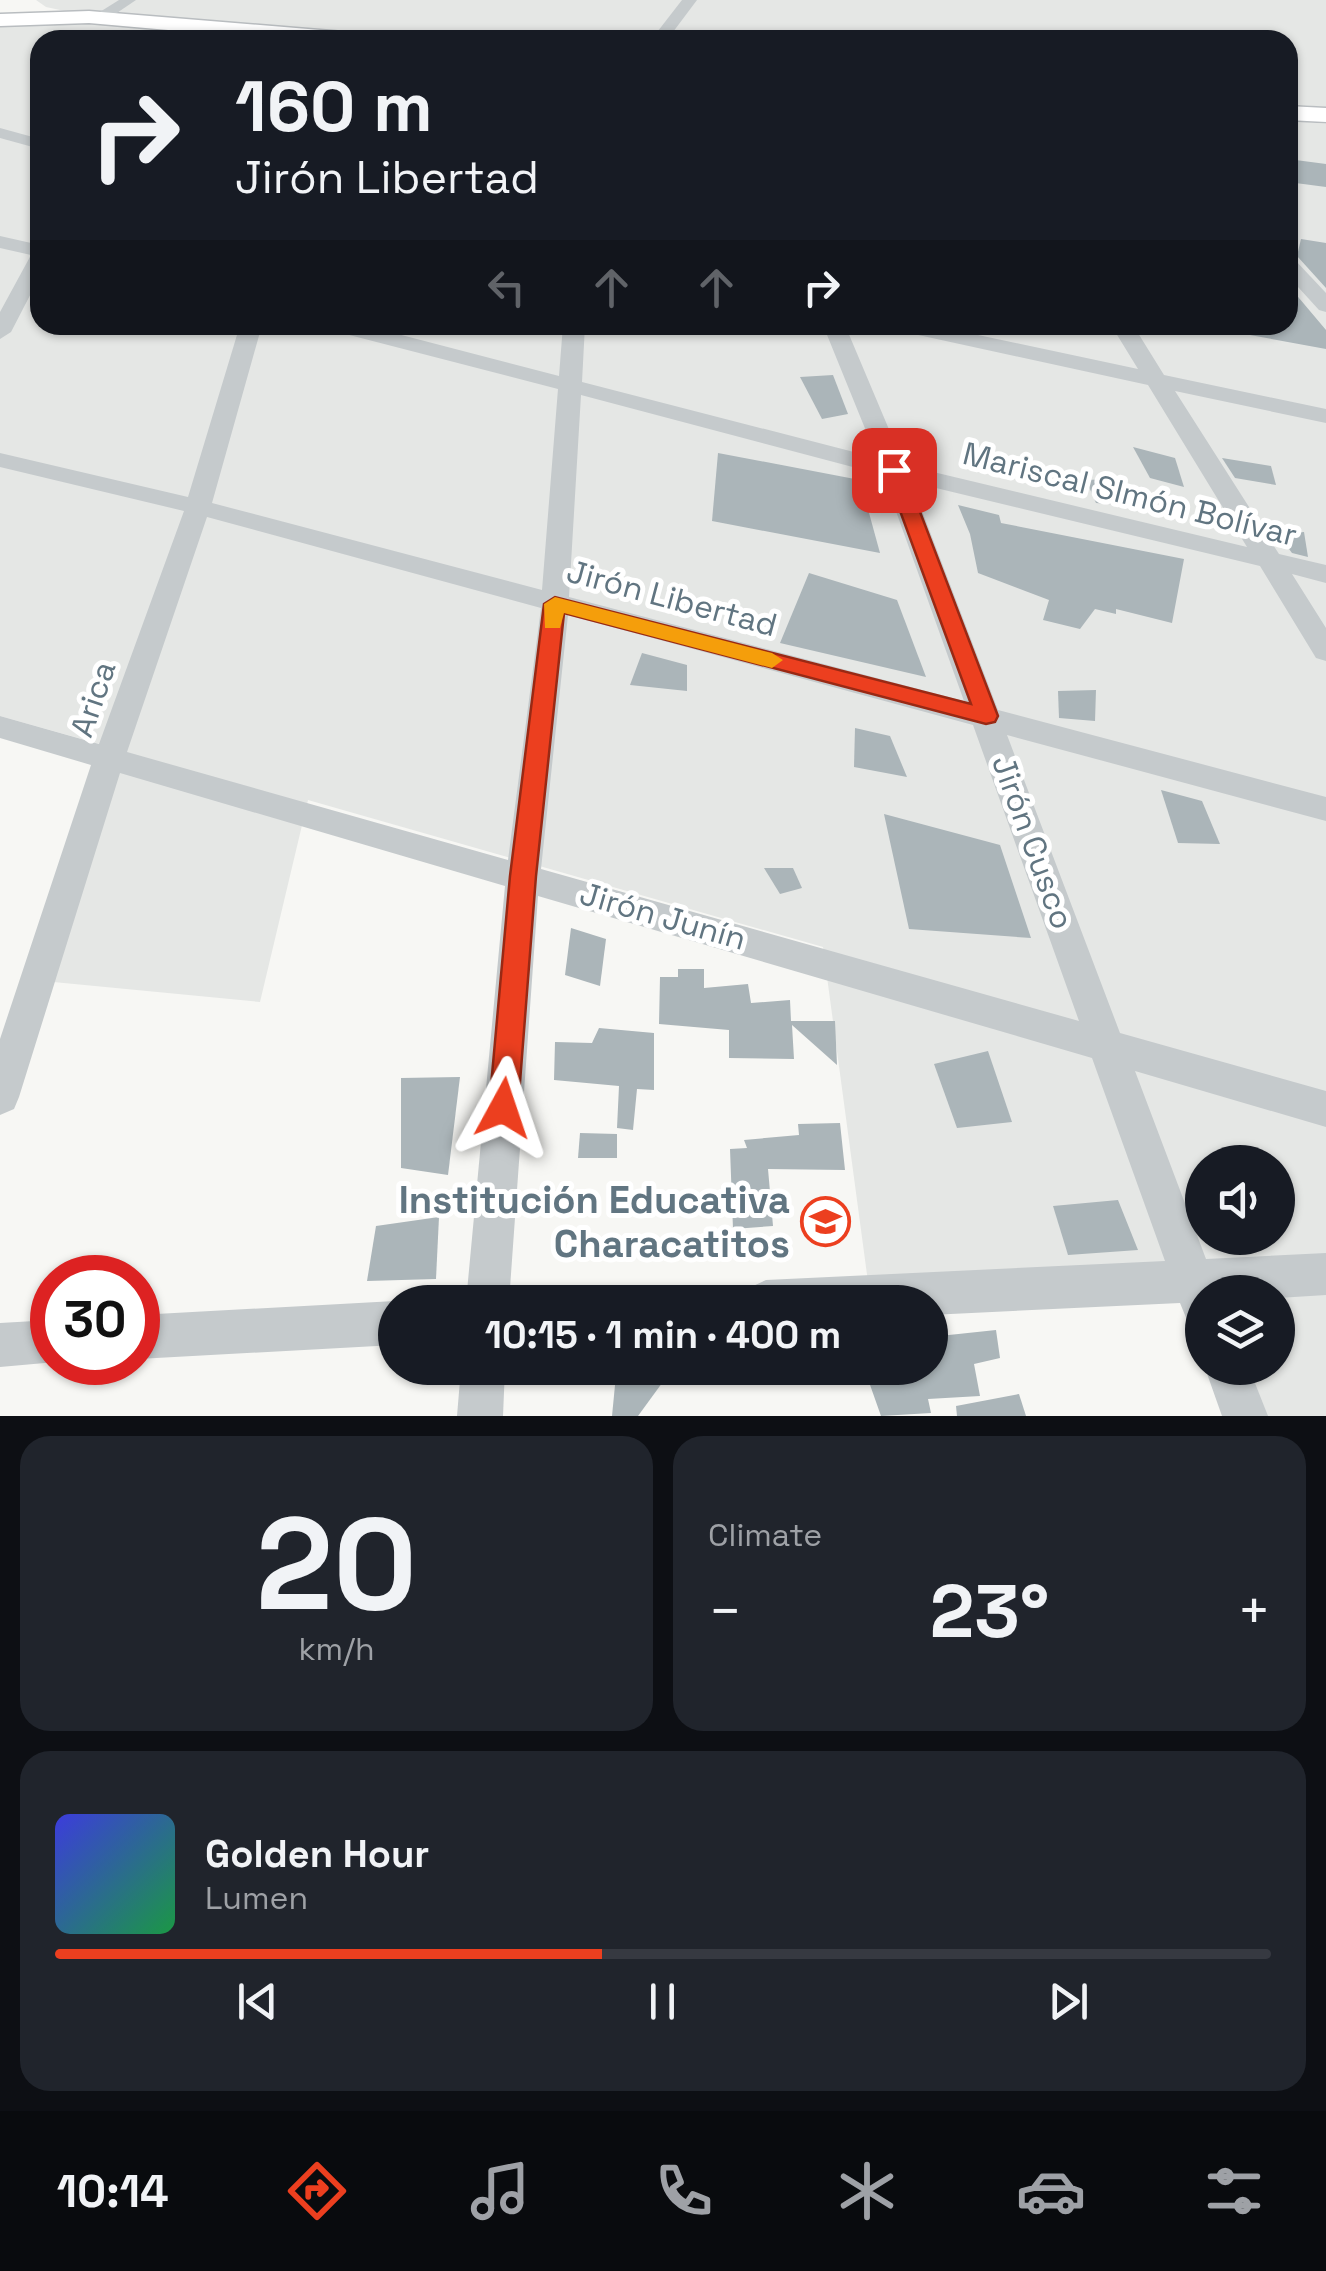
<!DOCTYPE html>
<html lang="en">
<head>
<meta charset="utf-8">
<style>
	body { margin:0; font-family:"Space Grotesk",sans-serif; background:#20242c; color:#f1f3f6; height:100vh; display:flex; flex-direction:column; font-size:38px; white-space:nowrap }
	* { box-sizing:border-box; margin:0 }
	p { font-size:32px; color:#9ea1a6 }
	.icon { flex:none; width:55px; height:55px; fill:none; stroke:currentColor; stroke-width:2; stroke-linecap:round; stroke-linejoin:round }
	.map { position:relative; height:1416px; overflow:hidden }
	.drawer { display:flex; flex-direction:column; gap:20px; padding:20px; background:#0d0f14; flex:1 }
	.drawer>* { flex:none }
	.hud { position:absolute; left:30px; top:30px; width:1268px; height:305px; border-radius:30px; box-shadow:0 2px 8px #0004; background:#171b24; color:#f1f3f6; overflow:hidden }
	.controls { position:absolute; left:1185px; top:1145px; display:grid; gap:20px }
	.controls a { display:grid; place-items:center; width:110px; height:110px; border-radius:50%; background:#171b24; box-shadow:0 2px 8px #0004; font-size:50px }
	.speed { position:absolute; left:30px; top:1255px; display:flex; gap:20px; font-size:50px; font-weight:700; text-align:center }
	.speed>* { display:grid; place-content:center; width:130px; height:130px; border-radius:50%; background:#171b24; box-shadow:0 2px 8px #0004; line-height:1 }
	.speed .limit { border:15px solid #d22; background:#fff; color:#111 }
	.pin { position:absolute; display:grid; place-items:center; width:85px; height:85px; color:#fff; margin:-42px; border-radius:20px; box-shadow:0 5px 15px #0006 }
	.me { position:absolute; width:110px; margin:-55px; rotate:5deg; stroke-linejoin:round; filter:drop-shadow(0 0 8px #0008) }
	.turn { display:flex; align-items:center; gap:35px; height:210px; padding:0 40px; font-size:45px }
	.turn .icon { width:130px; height:130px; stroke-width:2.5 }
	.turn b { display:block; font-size:70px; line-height:85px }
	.lanes { display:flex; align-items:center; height:95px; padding:0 40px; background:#0003; justify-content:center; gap:50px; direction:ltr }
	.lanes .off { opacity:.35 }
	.big { font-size:75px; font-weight:600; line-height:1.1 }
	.drawer .widget { flex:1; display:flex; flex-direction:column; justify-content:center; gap:15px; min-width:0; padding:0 35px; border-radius:30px; background:#20242c }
	.drawer .dial { align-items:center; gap:0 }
	.dial b { font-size:130px; line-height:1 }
	.song { display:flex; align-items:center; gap:30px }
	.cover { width:120px; height:120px; border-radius:15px; background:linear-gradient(135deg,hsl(240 70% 55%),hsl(140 70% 35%)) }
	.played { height:10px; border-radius:5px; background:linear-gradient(90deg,#ec3f1f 45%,#363941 45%) }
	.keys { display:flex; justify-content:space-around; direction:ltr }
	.heat { display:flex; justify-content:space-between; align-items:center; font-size:55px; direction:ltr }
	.drawer .tiles { flex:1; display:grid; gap:20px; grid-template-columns:1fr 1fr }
	.widget:last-child { grid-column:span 2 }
	.trip { position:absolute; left:378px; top:1285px; width:570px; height:100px; border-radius:50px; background:#171b24; box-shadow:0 2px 8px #0004; font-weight:600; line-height:100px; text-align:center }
	.tab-bar { display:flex; height:160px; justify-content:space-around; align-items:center; background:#090b0e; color:#9ea1a6 }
	.tab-bar .icon { width:70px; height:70px }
	.tab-bar .current { color:#ec3f1f }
	.tab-bar b { font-size:45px; color:#f1f3f6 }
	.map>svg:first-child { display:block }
	.built { fill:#e5e7e5; fill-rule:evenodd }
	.building { fill:#abb5b9 }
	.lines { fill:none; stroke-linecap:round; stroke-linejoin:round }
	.highway-casing { stroke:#b9bdc0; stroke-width:3 }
	.minor { fill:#c5cacc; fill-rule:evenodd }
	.highway { fill:#fff; fill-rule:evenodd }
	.route { fill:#ec3f1f; stroke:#992914; stroke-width:2.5 }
	.slow { fill:#f59e0b }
	.labels { text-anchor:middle; stroke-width:10; stroke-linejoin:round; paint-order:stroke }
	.street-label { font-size:32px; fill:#617581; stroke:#fff }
	.near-poi-label { font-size:38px; font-weight:bold; fill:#617581; stroke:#fff; text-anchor:end }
</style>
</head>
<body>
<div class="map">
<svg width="1326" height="1416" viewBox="0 0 1326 1416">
	<rect width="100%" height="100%" fill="#f7f7f4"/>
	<!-- built -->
	<g class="built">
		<path d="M 36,0 L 1326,0 L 1326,107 L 1288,104 L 1288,40 L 446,40 L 74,13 L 46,7 Z"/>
		<path d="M 66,20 L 297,40 L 40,40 L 40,325 L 1288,325 L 1288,120 L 1326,124 L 1326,1416 L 1237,1416 L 1216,1368 L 1278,1368 L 1278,1292 L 1202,1292 L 1202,1337 L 1172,1268 L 868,1282 L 823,947 L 308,800 L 260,1002 L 43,981 L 121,750 L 0,716 L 0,24 ZM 1202,1162 L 1278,1162 L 1278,1238 L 1202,1238 Z"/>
	</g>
	<!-- building -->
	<g class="building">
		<path d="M 1288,159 L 1326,164 L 1326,187 L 1288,182 Z"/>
		<path d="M 1301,239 L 1326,243 L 1326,288 L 1297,256 Z"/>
		<path d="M 1288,285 L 1326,330 L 1326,349 L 1250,335 L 1251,325 L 1288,325 Z"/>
		<path d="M 833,375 L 848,414 L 822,419 L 800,377 Z"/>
		<path d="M 1133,447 L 1175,458 L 1184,487 L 1150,478 Z"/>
		<path d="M 718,453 L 860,480 L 880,553 L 712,521 Z"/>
		<path d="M 1222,458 L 1271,466 L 1276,485 L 1235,478 Z"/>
		<path d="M 1109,479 L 1121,505 L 1096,503 L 1086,480 Z"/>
		<path d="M 958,505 L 999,515 L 1001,523 L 1184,559 L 1172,623 L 1116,609 L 1116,614 L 1095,609 L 1080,629 L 1043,620 L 1049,600 L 978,573 L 970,534 Z"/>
		<path d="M 1304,532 L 1308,557 L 1292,553 L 1278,534 Z"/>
		<path d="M 809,573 L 897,600 L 926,677 L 780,643 Z"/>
		<path d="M 642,653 L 687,665 L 687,691 L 630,685 Z"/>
		<path d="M 1096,690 L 1095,721 L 1059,718 L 1058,691 Z"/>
		<path d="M 855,728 L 890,736 L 907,777 L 854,767 Z"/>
		<path d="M 1161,790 L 1202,801 L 1220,844 L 1178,843 Z"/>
		<path d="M 884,814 L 1000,845 L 1031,938 L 909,929 Z"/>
		<path d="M 764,868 L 793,868 L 802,888 L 780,894 Z"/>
		<path d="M 571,928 L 606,939 L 600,986 L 565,975 Z"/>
		<path d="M 678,969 L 704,969 L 704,988 L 748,984 L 751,1003 L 790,1000 L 791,1021 L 835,1021 L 837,1065 L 792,1025 L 794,1059 L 729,1058 L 729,1030 L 659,1024 L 660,977 L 678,977 Z"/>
		<path d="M 599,1028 L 654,1033 L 654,1090 L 637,1089 L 633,1130 L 617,1128 L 619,1086 L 554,1080 L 555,1042 L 592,1043 Z"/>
		<path d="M 988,1051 L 1012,1122 L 957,1128 L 934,1064 Z"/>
		<path d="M 460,1077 L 448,1175 L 401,1168 L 401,1078 Z"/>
		<path d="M 840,1123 L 845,1170 L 768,1169 L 773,1226 L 733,1229 L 730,1149 L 747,1148 L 744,1140 L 799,1135 L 798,1124 Z"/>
		<path d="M 580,1133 L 617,1134 L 617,1158 L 578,1158 Z"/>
		<path d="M 1118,1200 L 1138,1250 L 1068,1255 L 1053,1206 Z"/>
		<path d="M 439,1217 L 436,1279 L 367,1281 L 376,1226 Z"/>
		<path d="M 996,1330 L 1000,1358 L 974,1364 L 980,1396 L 928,1399 L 931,1413 L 881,1416 L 869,1382 L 922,1373 L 918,1368 L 930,1368 L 930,1337 Z"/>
		<path d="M 673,1368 L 638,1416 L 612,1416 L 616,1375 Z"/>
		<path d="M 1019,1394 L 1026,1416 L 957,1416 L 956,1406 Z"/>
	</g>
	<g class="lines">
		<defs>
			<g id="highway">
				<path d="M 89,11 L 356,33 L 367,40 L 281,40 L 89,23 L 0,26 L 0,14 Z"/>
				<path d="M 1288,106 L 1326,108 L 1326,122 L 1288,120 Z"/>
			</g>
		</defs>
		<!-- highway casing -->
		<use href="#highway" class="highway-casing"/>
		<!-- minor -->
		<g class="minor">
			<path d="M 119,0 L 136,0 L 105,21 L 95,21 L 95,15 Z"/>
			<path d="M 682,0 L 697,0 L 667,40 L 651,40 Z"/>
			<path d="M 186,24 L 199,27 L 178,40 L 158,40 Z"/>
			<path d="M 0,128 L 40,139 L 40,149 L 0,138 Z"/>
			<path d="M 0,236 L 40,245 L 40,276 L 11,332 L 0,339 L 0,312 L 31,255 L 0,248 Z"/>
			<path d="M 1288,258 L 1295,260 L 1326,293 L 1326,312 L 1319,310 L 1288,276 Z"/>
			<path d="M 240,325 L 262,325 L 212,503 L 542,590 L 558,389 L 330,330 L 327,325 L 363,325 L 559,376 L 563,325 L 585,325 L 582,382 L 877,458 L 823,325 L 845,325 L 904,465 L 1247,547 L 1148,385 L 900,331 L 889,325 L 931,325 L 1138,369 L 1111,325 L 1133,325 L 1164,375 L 1326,409 L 1326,423 L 1175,391 L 1279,554 L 1326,565 L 1326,583 L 1292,574 L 1326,628 L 1326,661 L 1316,658 L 1260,566 L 911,482 L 998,710 L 1326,797 L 1326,821 L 1007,735 L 1120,1033 L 1326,1091 L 1326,1127 L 1135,1071 L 1206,1259 L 1326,1253 L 1326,1295 L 1278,1298 L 1278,1292 L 1202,1292 L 1202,1327 L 1187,1320 L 1180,1303 L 930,1315 L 930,1302 L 745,1302 L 751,1287 L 766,1280 L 1165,1261 L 1092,1058 L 538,896 L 509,1302 L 466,1302 L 505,886 L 120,773 L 19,1097 L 14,1109 L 0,1115 L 0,1039 L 91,765 L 0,738 L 0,716 L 99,744 L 184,511 L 0,467 L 0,453 L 188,497 ZM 581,395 L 883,475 L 964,701 L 569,597 ZM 207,517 L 541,608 L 508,860 L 127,752 ZM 568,615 L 973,725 L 1079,1021 L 541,869 Z"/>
			<path d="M 395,1301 L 398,1302 L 395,1302 L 395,1345 L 138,1359 L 138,1315 Z"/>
			<path d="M 52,1320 L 52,1362 L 56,1362 L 0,1367 L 0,1323 Z"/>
			<path d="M 461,1368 L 505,1368 L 503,1416 L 457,1416 Z"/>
			<path d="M 1205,1368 L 1249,1368 L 1268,1416 L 1222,1416 Z"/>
		</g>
		<!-- highway -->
		<use href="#highway" class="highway"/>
	</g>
	<!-- route -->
	<path class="route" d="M 894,465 L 904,470 L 998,716 L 995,722 L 986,724 L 564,613 L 536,876 L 518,1108 L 514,1118 L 503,1122 L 493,1118 L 489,1108 L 510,876 L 544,604 L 555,597 L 971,704 L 885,470 Z"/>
	<!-- slow -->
	<path class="slow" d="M 555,597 L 772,653 L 783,660 L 772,668 L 564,613 L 560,628 L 545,628 L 544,604 Z"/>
	<!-- icons -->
	<defs>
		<symbol id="school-ring" viewBox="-11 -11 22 22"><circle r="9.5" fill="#fff" stroke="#ec3f1f" stroke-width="1.5"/><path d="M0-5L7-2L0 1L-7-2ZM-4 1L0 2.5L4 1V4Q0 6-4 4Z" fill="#ec3f1f"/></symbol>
	</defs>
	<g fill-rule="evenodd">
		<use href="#school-ring" x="798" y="1194" width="55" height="55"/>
	</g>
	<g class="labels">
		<!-- street labels -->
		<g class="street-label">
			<text transform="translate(1130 494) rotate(14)" y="11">Mariscal SImón Bolívar</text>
			<text transform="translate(672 598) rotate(15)" y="11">Jirón Libertad</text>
			<text transform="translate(93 699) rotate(-71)" y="11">Arica</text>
			<text transform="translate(1033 842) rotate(70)" y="11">Jirón Cusco</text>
			<text transform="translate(663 916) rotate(16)" y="11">Jirón Junín</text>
		</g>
		<!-- near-poi labels -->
		<g class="near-poi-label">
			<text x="790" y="1213">Institución Educativa<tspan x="790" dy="44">Characatitos</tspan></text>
		</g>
	</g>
</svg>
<div class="controls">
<a><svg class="icon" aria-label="sound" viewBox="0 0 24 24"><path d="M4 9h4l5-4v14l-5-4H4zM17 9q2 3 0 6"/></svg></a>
<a><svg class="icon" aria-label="layers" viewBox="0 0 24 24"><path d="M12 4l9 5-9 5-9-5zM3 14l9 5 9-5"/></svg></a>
</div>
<div class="speed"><div class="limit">30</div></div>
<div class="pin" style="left:894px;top:470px;background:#d93025"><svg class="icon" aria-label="arrive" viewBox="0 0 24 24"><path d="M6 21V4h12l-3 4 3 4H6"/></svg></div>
<svg class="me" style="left:503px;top:1108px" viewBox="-20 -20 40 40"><path d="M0-17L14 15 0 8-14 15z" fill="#ec3f1f" stroke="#fff" stroke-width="4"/></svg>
<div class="trip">10:15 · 1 min · 400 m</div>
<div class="hud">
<div class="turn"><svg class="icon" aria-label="right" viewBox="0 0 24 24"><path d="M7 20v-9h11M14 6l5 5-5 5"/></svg><div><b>160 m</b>Jirón Libertad</div></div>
<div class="lanes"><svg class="icon off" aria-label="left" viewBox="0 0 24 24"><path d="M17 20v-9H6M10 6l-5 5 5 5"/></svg><svg class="icon off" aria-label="ahead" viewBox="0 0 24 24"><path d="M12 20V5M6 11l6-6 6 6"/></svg><svg class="icon off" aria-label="ahead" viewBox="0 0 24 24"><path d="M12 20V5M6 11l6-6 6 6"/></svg><svg class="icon" aria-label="right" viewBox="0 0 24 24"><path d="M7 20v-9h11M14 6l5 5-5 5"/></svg></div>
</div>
</div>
<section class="drawer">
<div class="tiles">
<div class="widget dial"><b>20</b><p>km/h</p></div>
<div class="widget"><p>Climate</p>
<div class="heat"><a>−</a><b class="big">23°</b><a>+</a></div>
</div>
<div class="widget">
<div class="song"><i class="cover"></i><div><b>Golden Hour</b><p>Lumen</p></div></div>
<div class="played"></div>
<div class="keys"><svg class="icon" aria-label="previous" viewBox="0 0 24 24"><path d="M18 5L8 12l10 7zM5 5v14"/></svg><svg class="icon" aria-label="pause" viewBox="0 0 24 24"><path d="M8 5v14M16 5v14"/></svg><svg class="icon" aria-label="next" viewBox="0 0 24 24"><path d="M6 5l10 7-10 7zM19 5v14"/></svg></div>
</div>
</div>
</section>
<nav class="tab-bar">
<b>10:14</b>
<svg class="icon current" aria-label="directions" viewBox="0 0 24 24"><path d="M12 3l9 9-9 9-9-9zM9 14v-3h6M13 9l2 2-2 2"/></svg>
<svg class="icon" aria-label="music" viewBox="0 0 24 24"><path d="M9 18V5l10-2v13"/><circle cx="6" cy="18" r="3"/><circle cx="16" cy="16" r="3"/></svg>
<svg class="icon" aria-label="phone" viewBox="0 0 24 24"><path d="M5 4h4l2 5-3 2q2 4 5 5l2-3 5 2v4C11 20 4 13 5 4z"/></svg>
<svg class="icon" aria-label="climate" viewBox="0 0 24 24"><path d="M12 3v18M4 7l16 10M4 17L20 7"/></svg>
<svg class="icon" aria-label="car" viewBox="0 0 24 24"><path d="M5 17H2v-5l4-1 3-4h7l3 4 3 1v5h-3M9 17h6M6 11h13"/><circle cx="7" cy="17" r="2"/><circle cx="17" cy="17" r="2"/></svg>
<svg class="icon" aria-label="filters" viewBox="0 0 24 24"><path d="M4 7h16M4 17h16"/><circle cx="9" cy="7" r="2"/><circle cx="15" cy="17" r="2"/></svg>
</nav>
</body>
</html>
